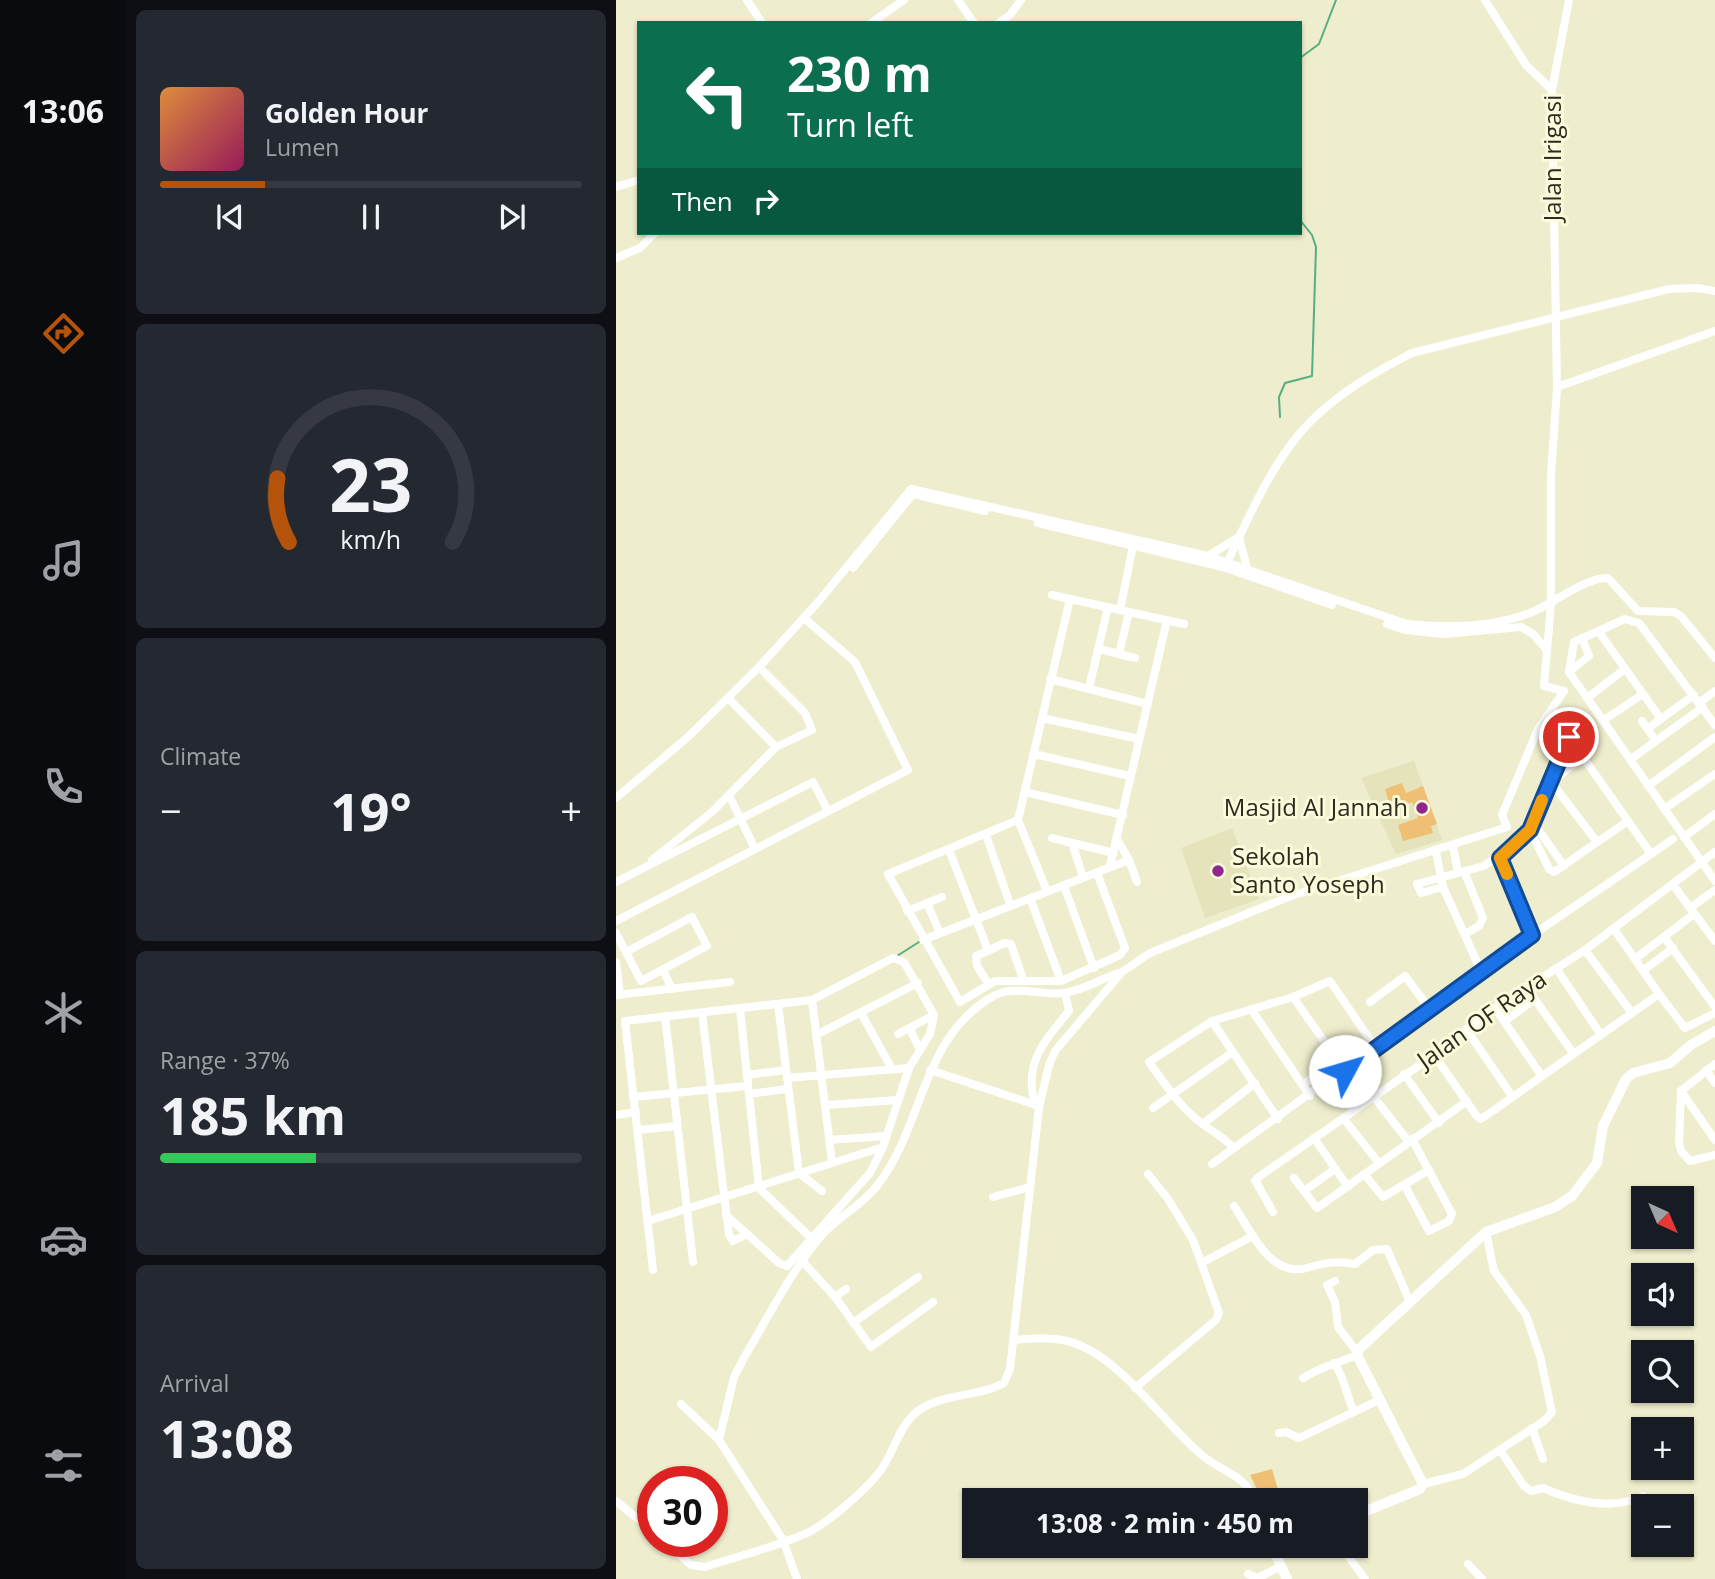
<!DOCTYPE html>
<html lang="en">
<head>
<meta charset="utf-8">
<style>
	body { margin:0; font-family:"Open Sans",sans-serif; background:#242831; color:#f1f3f6; height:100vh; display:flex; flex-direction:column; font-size:26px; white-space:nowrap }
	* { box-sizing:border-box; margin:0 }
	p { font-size:23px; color:#9ea1a6 }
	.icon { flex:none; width:38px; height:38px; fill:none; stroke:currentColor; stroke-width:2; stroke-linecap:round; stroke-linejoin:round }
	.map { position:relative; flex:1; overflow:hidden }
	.sheet { display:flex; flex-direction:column; gap:10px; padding:10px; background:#0d0f14; width:490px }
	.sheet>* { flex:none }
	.top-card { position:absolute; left:21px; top:21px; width:665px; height:214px; border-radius:0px; box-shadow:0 2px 5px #0004; background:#0b6e4f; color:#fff; overflow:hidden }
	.needle { width:46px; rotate:136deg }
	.buttons { position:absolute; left:1015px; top:1186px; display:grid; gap:14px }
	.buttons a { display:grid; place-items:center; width:63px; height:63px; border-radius:0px; background:#171b24; box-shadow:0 2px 5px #0004; font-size:35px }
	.speed { position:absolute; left:21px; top:1466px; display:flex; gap:14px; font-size:35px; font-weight:700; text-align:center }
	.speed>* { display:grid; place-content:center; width:91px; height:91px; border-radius:50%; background:#171b24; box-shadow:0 2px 5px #0004; line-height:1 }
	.speed .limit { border:10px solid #d22; background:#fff; color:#111 }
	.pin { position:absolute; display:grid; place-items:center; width:60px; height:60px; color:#fff; margin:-30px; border:4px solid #fff; border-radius:50%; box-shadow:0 2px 7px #0007 }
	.me { position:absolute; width:77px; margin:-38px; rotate:51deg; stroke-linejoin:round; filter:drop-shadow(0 0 5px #0008) }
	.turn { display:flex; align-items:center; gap:24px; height:147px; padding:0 35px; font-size:32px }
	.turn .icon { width:91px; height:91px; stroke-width:2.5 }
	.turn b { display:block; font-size:49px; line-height:60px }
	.then { display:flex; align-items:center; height:66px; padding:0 35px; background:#0003; gap:14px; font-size:26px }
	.big { font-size:52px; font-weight:700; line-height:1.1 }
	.sheet .card { flex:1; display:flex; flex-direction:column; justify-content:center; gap:10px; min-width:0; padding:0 24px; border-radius:10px; background:#242831 }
	.sheet .dial { align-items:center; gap:0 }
	.dial svg { height:182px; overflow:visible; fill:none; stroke:#363941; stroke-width:7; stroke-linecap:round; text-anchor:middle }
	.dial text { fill:#f1f3f6; stroke:none }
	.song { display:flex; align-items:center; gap:21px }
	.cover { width:84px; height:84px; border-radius:10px; background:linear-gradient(135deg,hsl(30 70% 55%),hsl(330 70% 35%)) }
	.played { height:7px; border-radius:4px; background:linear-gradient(90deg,#b45309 25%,#363941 25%) }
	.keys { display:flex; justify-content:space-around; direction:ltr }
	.heat { display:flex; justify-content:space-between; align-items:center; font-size:38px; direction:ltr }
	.charge { height:10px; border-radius:5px; background:linear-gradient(90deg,#34c759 37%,#363941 0) }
	.trip { position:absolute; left:346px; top:1488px; width:406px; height:70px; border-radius:0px; background:#171b24; box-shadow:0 2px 5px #0004; font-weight:700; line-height:70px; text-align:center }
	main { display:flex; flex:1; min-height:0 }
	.tab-bar { display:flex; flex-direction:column; width:126px; justify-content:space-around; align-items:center; background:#090b0e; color:#9ea1a6 }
	.tab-bar .icon { width:49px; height:49px }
	.tab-bar .selected { color:#b45309 }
	.tab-bar b { font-size:32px; color:#f1f3f6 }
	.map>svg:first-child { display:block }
	.built { fill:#e5e3bc }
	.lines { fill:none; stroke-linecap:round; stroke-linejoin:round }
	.stream { stroke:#56ae81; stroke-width:2 }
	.building { fill:#efbf73 }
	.minor { stroke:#fff; stroke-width:8 }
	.tertiary { stroke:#fff; stroke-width:10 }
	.route-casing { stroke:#114b97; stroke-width:18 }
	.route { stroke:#1a73e8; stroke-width:12 }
	.slow { stroke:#f59e0b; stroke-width:12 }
	.poi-dot { fill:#90278c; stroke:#fbfada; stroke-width:2.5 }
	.labels { text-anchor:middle; stroke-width:6; stroke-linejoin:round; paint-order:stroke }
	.street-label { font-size:24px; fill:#2c2b1f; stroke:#fbfada }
	.poi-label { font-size:24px; fill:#2c2b1f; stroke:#fbfada; text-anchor:end }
</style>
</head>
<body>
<main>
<nav class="tab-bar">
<b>13:06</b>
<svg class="icon selected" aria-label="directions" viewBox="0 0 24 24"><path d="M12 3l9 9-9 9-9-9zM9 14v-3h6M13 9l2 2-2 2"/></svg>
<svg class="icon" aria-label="music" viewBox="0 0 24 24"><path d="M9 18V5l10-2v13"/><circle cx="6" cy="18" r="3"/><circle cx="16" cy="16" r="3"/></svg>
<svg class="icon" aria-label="phone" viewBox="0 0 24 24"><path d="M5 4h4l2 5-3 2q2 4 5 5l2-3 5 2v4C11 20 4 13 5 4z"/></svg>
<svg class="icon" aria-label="climate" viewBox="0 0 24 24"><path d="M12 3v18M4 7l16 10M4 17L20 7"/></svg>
<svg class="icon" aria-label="car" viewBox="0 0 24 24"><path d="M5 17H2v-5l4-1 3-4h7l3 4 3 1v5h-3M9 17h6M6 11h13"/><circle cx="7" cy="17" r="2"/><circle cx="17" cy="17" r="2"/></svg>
<svg class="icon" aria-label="filters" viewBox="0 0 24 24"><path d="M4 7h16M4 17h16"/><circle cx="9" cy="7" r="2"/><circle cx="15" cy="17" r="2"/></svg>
</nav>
<section class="sheet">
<div class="card">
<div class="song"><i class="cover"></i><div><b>Golden Hour</b><p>Lumen</p></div></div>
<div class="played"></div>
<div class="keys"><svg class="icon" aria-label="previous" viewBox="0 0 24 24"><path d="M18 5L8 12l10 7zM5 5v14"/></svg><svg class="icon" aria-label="pause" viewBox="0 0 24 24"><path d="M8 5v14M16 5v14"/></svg><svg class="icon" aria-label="next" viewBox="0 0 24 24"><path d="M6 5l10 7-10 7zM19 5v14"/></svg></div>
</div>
<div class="card dial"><svg viewBox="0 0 100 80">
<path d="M14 69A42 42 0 1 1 86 69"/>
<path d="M14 69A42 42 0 0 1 9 41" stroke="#b45309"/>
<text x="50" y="56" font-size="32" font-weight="700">23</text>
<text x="50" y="72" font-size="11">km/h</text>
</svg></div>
<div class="card"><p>Climate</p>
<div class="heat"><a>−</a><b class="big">19°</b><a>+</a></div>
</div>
<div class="card"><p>Range · 37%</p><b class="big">185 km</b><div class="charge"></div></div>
<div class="card"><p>Arrival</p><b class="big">13:08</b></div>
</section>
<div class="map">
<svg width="1099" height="1579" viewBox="0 0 1099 1579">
	<rect width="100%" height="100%" fill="#eeedcd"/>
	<!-- built -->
	<g class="built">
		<path d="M 798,761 L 826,840 L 780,854 L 745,778 Z"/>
		<path d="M 616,828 L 643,899 L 589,918 L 565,848 Z"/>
	</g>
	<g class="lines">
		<!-- stream -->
		<g class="stream">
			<path d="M 684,58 L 703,44 L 720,0"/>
			<path d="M 664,417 L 663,397 L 669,383 L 696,376 L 700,247 L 696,235 L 684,220"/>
			<path d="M 281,956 L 303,942"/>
		</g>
	</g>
	<!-- building -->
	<g class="building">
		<path d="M 786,783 L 790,793 L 807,786 L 821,824 L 815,826 L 817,833 L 787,841 L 782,825 L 802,818 L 796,802 L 775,809 L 769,789 Z"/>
		<path d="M 656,1469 L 662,1490 L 644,1495 L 634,1475 Z"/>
	</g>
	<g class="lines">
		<!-- minor -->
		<g class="minor">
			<path d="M 131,0 L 146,23"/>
			<path d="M 342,0 L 358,23"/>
			<path d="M 869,0 L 910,65 L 936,90"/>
			<path d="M 255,23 L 288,0"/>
			<path d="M 383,23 L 394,15 L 405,0"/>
			<path d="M 0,187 L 23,180"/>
			<path d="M 0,258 L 24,248 L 39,233"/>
			<path d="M 941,387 L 1099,331"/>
			<path d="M 422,523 L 607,567 L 716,605"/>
			<path d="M 592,556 L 623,537 L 631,568"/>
			<path d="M 610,565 C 633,517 656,461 694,422 C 724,392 759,372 796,353 L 1053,289 L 1082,288 L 1099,291"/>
			<path d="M 237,568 L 297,494 L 369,511"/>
			<path d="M 436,595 L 568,624"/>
			<path d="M 454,599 L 402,820 L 272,874 L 344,1002 L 379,981 L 445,981 L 504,955 L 509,948 L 481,873"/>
			<path d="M 504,610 L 518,541"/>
			<path d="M 771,624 L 789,630 L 827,634 L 905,627 L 917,634 L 931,650"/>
			<path d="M 983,632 L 1045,719"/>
			<path d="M 483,649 L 519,658"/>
			<path d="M 503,654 L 513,612"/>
			<path d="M 953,672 L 973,656 L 966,638"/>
			<path d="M 434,679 L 532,704"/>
			<path d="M 473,688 L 492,607"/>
			<path d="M 112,698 L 160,747 L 196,730 L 189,713 L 143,667"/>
			<path d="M 971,698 L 1009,669"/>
			<path d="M 1084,702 L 1099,691"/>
			<path d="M 426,718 L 523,739"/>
			<path d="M 988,720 L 1027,694"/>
			<path d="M 1026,721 L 1040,741"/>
			<path d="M 1099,725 L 1023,623 L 1009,619 L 958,642 L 953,672 L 1099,881"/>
			<path d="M 1031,729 L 1078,695"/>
			<path d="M 953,737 L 1035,854"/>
			<path d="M 418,754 L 514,776"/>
			<path d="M 1015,759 L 1087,707"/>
			<path d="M 933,779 L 981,842"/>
			<path d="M 936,782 L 967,757"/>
			<path d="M 1032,786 L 1099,737"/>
			<path d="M 409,792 L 507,815"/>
			<path d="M 113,795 L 139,849"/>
			<path d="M 0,798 L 73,736 L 143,667 L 203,601 L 295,489 L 592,556 L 791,624 C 830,628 877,627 914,613 C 935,605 972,576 992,578 L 1022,611 L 1058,612 L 1065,616 L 1099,658"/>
			<path d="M 1048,809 L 1099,774"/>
			<path d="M 402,820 L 431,891"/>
			<path d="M 917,822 L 948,866"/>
			<path d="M 914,830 L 933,869 L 938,872 L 1012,821"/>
			<path d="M 370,835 L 394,904"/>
			<path d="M 1068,837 L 1099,814"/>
			<path d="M 436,838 L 498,853"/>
			<path d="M 456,843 L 467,877"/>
			<path d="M 837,847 L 842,872"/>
			<path d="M 333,850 L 372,950"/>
			<path d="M 820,852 L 827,887 L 865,971"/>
			<path d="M 884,858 L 916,935"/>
			<path d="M 36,860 L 97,811 L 160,747"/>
			<path d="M 513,860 L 521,882"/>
			<path d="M 494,866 L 551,620"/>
			<path d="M 848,871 L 867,918 L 863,926 L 849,934"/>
			<path d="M 0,882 L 197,782 L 212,811"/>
			<path d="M 1057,885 L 1099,941"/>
			<path d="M 448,886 L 478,968"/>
			<path d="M 827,887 L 805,893 L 801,884 L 868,866 L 910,836 L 953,737 L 958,715"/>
			<path d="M 414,898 L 445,981"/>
			<path d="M 311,903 L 323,931"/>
			<path d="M 1074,908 L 1099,890"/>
			<path d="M 291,911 L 326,897"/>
			<path d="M 0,921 L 292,770 L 239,662 L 188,618"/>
			<path d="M 0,933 L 25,981 L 91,946 L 76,917 L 10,952"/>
			<path d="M 1048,937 L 1099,1007"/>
			<path d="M 307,940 L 513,860 L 502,841"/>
			<path d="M 969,950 L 1016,1013"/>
			<path d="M 1020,958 L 1078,914"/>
			<path d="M 0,962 L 4,995"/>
			<path d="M 940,968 L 985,1035"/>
			<path d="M 47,970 L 56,989"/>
			<path d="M 1028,970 L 1057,948"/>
			<path d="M 372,983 L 361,966 L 360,956 L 389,943 L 395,944 L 407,979"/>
			<path d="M 910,987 L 957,1053"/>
			<path d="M 1043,994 L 1069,1028 L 1099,1013"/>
			<path d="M 0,995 L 114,982"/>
			<path d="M 677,997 L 729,1071"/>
			<path d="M 196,1000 L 216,1162"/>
			<path d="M 754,1002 L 789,976 L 813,1008"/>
			<path d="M 162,1004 L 183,1173 L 206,1191"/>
			<path d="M 879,1008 L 925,1075"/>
			<path d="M 124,1009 L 143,1188 L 196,1239"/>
			<path d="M 635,1009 L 694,1096"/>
			<path d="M 86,1013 L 113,1235 L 117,1241 L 131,1234"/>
			<path d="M 245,1013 L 276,1069"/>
			<path d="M 49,1016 L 77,1262"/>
			<path d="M 596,1021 L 662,1119"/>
			<path d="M 889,1021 L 919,999"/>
			<path d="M 294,1029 L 304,1050"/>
			<path d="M 850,1029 L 896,1096"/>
			<path d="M 282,1034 L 318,1015"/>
			<path d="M 200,1035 L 302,983"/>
			<path d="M 818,1055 L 860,1115 L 864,1119 L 871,1115 L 1043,994 L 998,929"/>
			<path d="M 1099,1064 L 1065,1091 L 1063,1143 L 1065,1151 L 1074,1161 L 1099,1155"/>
			<path d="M 314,1070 L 420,1105"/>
			<path d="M 1090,1070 L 1099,1083"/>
			<path d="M 788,1074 L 823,1123"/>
			<path d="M 131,1075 L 170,1070"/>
			<path d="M 171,1078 L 293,1068"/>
			<path d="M 687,1085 L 721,1058"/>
			<path d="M 1065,1091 L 1099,1140"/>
			<path d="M 133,1094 L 171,1089"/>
			<path d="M 757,1096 L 793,1142"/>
			<path d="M 17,1097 L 132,1086"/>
			<path d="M 210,1105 L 282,1100"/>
			<path d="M 419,1105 C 407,1062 429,1041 453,1011 L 449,993"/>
			<path d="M 537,1108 L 617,1052"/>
			<path d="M 0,1115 L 20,1112"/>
			<path d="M 727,1118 L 763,1163"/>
			<path d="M 587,1124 L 639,1083"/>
			<path d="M 23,1130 L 61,1126"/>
			<path d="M 698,1138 L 732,1187"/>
			<path d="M 213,1140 L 270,1136"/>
			<path d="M 618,1148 C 608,1138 599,1133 588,1125 C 566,1110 548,1083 533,1062 L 596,1021 L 677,997 L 714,981 L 759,1047"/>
			<path d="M 596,1164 L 845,984 L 1057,839"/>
			<path d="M 748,1174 L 767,1197 L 813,1170"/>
			<path d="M 678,1178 L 701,1208 L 851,1101"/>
			<path d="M 789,1186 L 813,1231 L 833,1221 L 836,1214 L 796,1139"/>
			<path d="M 688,1191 L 719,1169"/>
			<path d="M 377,1197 L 414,1187"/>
			<path d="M 618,1206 C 635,1231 654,1278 691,1268 C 708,1263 721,1260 739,1264 L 757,1250 L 771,1249 L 794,1302"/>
			<path d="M 657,1212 L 639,1180 L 644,1176 L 818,1055 L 879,1008 L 969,950 L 1099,852"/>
			<path d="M 110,1215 L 163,1263 L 171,1266 L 254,1173 L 267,1147"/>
			<path d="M 32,1221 L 267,1147 L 293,1068 L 314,1034 L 318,1015 L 288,962 L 277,958 L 196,1000 L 9,1021 L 37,1270"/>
			<path d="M 187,1262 L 219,1297 L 255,1347 L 317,1302"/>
			<path d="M 587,1262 L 637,1236"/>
			<path d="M 719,1281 L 711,1285 L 719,1302 L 722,1327 L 741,1352"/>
			<path d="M 219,1297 L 230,1289"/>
			<path d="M 237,1323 L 302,1277"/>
			<path d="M 398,1340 C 414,1338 431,1337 447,1340 C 502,1351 545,1422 587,1456 C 606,1472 628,1474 639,1500"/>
			<path d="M 718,1363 C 729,1378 730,1395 738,1412"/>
			<path d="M 687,1378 C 706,1366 720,1364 741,1355"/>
			<path d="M 519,1388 L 600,1320 L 603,1313 L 577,1240 L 552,1199 L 532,1174"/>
			<path d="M 65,1404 L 103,1440"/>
			<path d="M 916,1428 L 927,1459"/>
			<path d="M 663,1433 L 670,1432 L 683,1438 L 763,1400"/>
			<path d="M 884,1450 L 908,1486 L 915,1491 L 927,1488 C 957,1501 996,1511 1027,1496 L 1034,1502 L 1046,1498"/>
			<path d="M 807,1484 L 847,1474 L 928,1421 L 936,1412 L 924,1356 L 910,1315 L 878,1271 L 870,1232"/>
			<path d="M 0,1501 L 37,1531"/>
			<path d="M 49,1542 L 75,1565 L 89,1567 C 122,1556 160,1547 191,1533 C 212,1523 251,1489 265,1470 C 277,1453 282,1430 297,1415 C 320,1393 361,1398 388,1383 L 394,1369 L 423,1107 L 433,1065 L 439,1051 L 506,972 L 534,953 L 675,896 L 891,827 L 886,815 L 922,729 L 948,691 L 928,686 L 935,604 L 935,476 L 941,387 L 936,90 L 953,0"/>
			<path d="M 724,1545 L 749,1579"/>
			<path d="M 852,1564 L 866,1579"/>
			<path d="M 632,1574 L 641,1578 L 664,1567"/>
			<path d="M 181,1579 L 167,1540 L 103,1440 L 118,1377 L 129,1356 C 153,1316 175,1271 206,1235 C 222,1217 246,1205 261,1186 C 308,1126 304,1041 374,998 C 397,983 423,996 447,993 C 466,991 485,979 502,973"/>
		</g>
		<!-- tertiary -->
		<g class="tertiary">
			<path d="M 740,1515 L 804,1489 L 807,1484 L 741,1355 L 743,1349 L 870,1232 L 939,1207 L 956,1196 L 981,1163 L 987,1126 L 1010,1079 L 1017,1073 L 1054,1063 L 1075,1045 L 1099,1031"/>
			<path d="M 671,1545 L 658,1551 L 671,1579"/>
		</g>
	</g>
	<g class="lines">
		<defs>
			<path id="route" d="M 729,1071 L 916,935 L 884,858 L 914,830 L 953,737"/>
		</defs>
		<!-- route casing -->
		<use href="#route" class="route-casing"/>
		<!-- route -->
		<use href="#route" class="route"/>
		<!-- slow -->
		<path class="slow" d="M 891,874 L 884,858 L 914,830 L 926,800"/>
	</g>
	<!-- markers -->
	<g class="poi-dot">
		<circle cx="806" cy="808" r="7"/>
		<circle cx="602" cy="871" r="7"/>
	</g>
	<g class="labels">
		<!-- street labels -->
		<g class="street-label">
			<text transform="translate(937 158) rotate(-90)" y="8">Jalan Irigasi</text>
			<text transform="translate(866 1020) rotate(-35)" y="8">Jalan OF Raya</text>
		</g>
		<!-- poi labels -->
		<g class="poi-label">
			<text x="792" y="816">Masjid Al Jannah</text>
			<text x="616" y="865" text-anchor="start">Sekolah<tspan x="616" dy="28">Santo Yoseph</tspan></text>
		</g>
	</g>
</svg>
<div class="buttons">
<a><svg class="needle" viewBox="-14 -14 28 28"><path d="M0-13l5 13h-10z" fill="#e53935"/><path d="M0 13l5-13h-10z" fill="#9ea1a6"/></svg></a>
<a><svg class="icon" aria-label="sound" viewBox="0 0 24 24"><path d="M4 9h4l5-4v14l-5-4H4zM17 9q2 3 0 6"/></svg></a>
<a><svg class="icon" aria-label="search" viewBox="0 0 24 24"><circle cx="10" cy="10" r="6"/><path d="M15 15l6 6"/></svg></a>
<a>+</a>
<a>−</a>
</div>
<div class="speed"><div class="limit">30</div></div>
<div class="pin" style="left:953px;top:737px;background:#d93025"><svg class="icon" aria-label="arrive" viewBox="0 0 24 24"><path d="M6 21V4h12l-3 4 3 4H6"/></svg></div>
<svg class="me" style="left:729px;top:1071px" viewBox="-20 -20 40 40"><circle r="19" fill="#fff"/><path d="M0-13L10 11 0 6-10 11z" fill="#1a73e8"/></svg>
<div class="trip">13:08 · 2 min · 450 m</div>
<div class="top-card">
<div class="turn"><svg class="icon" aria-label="left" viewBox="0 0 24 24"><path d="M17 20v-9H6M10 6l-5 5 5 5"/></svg><div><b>230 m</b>Turn left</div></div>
<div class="then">Then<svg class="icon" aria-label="right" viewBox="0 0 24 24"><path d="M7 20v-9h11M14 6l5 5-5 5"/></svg></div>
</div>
</div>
</main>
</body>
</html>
